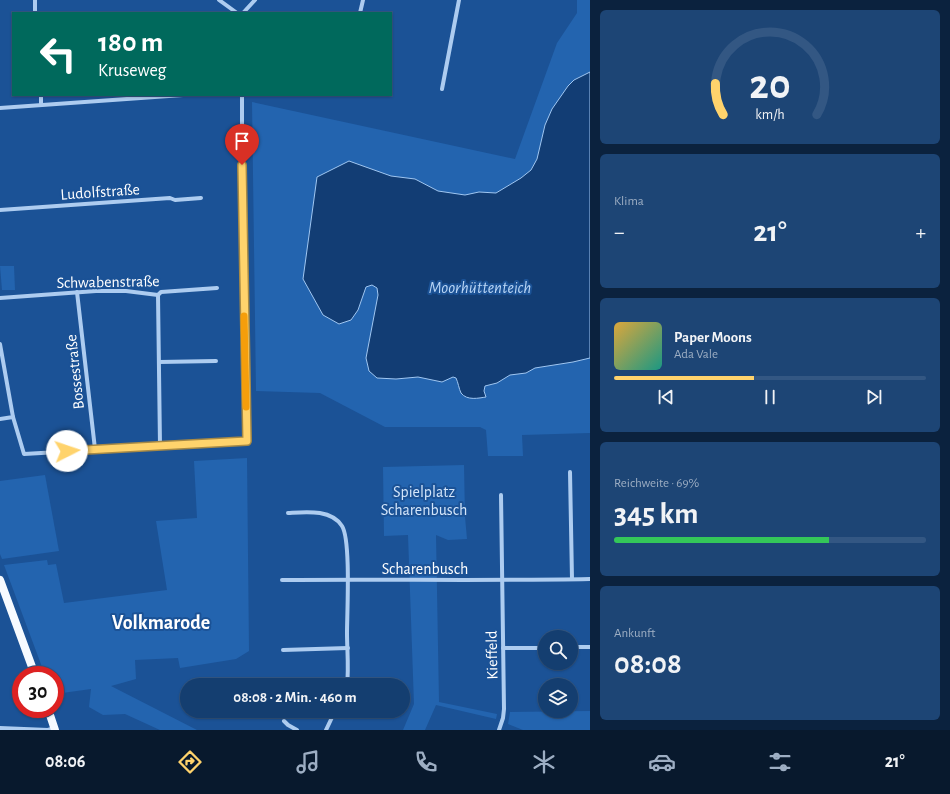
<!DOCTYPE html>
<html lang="de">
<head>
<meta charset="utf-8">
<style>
	body { margin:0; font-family:"Alegreya Sans",sans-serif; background:#1d4575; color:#f1f3f6; height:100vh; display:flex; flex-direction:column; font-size:15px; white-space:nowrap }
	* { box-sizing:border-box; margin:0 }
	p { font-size:13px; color:#9daec3 }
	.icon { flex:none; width:22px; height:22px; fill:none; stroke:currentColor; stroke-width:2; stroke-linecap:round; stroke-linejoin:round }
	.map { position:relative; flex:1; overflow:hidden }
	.sheet { display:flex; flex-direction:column; gap:10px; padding:10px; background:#0b223e; width:360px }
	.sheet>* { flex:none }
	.banner { position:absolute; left:12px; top:12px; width:380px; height:84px; border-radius:0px; box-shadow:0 1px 3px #0004,0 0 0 1px #335783; background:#00695c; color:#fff; overflow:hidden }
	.tools { position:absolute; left:538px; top:630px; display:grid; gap:8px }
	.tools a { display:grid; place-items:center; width:40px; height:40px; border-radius:50%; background:#143e70; box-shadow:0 1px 3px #0004,0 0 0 1px #335783; font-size:20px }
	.speed { position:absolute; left:12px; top:666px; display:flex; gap:8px; font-size:20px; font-weight:700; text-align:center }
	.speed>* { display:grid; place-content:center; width:52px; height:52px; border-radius:50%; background:#143e70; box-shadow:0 1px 3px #0004,0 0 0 1px #335783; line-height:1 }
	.speed .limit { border:6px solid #d22; background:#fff; color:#111 }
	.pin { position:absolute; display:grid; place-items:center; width:34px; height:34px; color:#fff; margin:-41px -17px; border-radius:50% 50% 50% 0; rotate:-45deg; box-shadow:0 0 4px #0007 }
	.pin .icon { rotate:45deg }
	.me { position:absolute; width:44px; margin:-22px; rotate:86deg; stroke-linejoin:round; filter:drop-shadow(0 0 3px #0008) }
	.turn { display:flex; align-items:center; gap:14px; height:84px; padding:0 20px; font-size:18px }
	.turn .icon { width:52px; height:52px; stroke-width:2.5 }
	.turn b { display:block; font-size:28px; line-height:34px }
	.big { font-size:30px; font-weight:700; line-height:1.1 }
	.sheet .tile { flex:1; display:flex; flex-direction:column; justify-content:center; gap:6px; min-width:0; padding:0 14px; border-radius:6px; background:#1d4575 }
	.sheet .dial { align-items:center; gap:0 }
	.dial svg { height:104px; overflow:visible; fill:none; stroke:#335783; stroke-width:7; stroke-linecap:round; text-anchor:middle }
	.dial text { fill:#f1f3f6; stroke:none }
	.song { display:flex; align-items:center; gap:12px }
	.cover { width:48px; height:48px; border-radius:6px; background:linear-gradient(135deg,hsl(40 70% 55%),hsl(170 70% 35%)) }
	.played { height:4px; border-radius:2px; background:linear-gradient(90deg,#ffd36c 45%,#335783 45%) }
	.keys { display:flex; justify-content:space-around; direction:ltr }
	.heat { display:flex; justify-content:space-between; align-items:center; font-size:22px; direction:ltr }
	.charge { height:6px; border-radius:3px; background:linear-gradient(90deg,#34c759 69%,#335783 0) }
	.trip { position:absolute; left:180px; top:678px; width:230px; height:40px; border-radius:20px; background:#143e70; box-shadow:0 1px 3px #0004,0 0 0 1px #335783; font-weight:700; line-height:40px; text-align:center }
	.tabs { display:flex; height:64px; justify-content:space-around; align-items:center; background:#08192d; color:#9daec3 }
	.tabs .icon { width:28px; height:28px }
	.tabs .selected { color:#ffd36c }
	.tabs b { font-size:18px; color:#f1f3f6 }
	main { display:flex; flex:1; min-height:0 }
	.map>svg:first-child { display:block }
	.green { fill:#2364af }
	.water { fill:#123d74; stroke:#a0c7f2 }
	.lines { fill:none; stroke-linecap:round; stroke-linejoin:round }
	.street { stroke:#adccf0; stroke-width:4 }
	.primary { stroke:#f6faff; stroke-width:8 }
	.route-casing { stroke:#a68946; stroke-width:10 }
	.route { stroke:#ffd36c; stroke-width:7 }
	.slow { stroke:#f59e0b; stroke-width:7 }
	.labels { text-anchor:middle; stroke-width:4; stroke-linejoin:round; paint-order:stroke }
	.street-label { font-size:16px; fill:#fff; stroke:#1b5296 }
	.park-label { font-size:16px; fill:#d4e6fb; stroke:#1b5296 }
	.water-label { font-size:17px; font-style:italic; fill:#bad6f6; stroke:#1b5296 }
	.district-label { font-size:20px; font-weight:bold; fill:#fff; stroke:#1b5296 }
</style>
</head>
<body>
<main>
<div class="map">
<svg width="590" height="730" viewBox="0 0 590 730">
	<rect width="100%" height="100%" fill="#1b5296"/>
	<!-- green -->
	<g class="green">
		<path d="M 577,0 L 590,0 L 590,72 L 574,80 L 568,86 L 545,125 L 537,159 L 531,170 L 521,178 L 496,193 L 479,192 L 465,195 L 438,191 L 415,179 L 391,176 L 348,161 L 351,320 L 358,310 L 366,287 L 372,285 L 377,288 L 396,379 L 418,377 L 442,382 L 452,377 L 456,378 L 462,393 L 484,391 L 485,386 L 497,383 L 510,375 L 526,373 L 535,368 L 573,362 L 590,358 L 590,433 L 522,435 L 523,456 L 488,456 L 486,430 L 480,427 L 385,427 L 320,393 L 256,391 L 252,102 L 515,159 L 557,43 L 577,13 Z"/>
		<path d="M 0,266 L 14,266 L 15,290 L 2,290 Z"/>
		<path d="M 247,458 L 249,651 L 236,659 L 180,668 L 178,658 L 135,660 L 136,679 L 111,686 L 197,730 L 160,730 L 125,714 L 103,715 L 89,707 L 91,689 L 55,694 L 55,675 L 45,675 L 4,565 L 47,560 L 48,565 L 56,564 L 64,603 L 167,590 L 156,521 L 197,518 L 194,461 Z"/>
		<path d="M 464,465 L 465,517 L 467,539 L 448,540 L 436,535 L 439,702 L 497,714 L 496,719 L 436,705 L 425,730 L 403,730 L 414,704 L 408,535 L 384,536 L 383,467 Z"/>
		<path d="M 45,475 L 59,551 L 2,559 L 0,554 L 0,481 Z"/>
		<path d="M 590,711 L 590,730 L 523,730 L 508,724 L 510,712 Z"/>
	</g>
	<!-- water -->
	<path class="water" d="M 590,72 L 590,358 L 573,362 L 535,368 L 526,373 L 510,375 L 497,383 L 485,386 L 484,391 L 486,397 C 479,398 467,401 461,393 C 459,389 458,382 456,378 L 453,377 L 442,382 L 418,377 L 396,379 L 377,378 L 369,371 L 366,358 L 378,295 L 377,288 L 372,285 L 366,287 L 358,310 L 351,320 L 339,324 L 323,315 L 303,279 L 317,177 L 349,161 L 391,176 L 415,179 L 438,191 L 465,195 L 479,192 L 496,193 L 521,178 L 531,170 L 537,159 L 545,125 L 552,109 L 568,86 L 574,80 Z"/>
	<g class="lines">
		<!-- street -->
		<g class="street">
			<path d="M 35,0 L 35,13"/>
			<path d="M 219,0 L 237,13"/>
			<path d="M 243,13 L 255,0"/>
			<path d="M 360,13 L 363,0"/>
			<path d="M 442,89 L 459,0"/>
			<path d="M 41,95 L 41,105"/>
			<path d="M 0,108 L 183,95"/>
			<path d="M 0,210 L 170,198 L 175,200 L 201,198"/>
			<path d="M 77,292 L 95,449"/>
			<path d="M 158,295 L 160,446"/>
			<path d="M 0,298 L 96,291 L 126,291 L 158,295 L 161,292 L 217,288"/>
			<path d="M 0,344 L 13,417 L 0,419"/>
			<path d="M 159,362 L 216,361"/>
			<path d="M 13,417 L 24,454 L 247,441 L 242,206 L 242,95"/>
			<path d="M 570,472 L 572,579"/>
			<path d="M 288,513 C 306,512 331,509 342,526 C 351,540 347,613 347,633 C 347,650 349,668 347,685"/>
			<path d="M 282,580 C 385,579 488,581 590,579"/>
			<path d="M 571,647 L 590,647"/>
			<path d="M 503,648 L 545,648"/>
			<path d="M 283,650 L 348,648"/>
			<path d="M 284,721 L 288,725 L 297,730"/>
			<path d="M 0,728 L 48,730 L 54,728"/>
			<path d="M 326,730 L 335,711"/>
			<path d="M 499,730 L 503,718 L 504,709 L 501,495"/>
		</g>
		<!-- primary -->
		<g class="primary">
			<path d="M 0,580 L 35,675"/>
			<path d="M 48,709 L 55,730"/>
		</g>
	</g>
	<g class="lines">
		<defs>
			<path id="route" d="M 67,451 L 247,441 L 242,165"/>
		</defs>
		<!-- route casing -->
		<use href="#route" class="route-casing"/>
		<!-- route -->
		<use href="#route" class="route"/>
		<!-- slow -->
		<path class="slow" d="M 244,316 L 246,407"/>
	</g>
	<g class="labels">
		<!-- street labels -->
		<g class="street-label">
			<text transform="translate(100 191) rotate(-4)" y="6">Ludolfstraße</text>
			<text transform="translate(108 281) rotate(-1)" y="6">Schwabenstraße</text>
			<text transform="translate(74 372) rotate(-96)" y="6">Bossestraße</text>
			<text x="425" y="574">Scharenbusch</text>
			<text transform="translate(491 655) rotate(-91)" y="6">Kieffeld</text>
		</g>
		<!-- park labels -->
		<g class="park-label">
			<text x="424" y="497">Spielplatz<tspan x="424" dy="18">Scharenbusch</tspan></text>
		</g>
		<!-- water labels -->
		<g class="water-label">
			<text x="480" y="293">Moorhüttenteich</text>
		</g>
		<!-- district labels -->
		<g class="district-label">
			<text x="161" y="629">Volkmarode</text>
		</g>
	</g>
</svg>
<div class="tools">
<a><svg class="icon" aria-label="search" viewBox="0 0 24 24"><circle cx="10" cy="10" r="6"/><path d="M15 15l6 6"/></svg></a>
<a><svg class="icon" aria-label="layers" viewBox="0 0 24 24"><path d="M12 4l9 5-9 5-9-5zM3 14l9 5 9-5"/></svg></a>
</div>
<div class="speed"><div class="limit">30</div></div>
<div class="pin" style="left:242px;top:165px;background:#d93025"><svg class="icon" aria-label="arrive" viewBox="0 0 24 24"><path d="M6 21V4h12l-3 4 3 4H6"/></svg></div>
<svg class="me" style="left:67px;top:451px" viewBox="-20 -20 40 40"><circle r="19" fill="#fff"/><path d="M0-13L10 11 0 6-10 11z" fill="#ffd36c"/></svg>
<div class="trip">08:08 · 2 Min. · 460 m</div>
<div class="banner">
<div class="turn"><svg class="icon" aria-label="left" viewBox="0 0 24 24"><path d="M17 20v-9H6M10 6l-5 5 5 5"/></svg><div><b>180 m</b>Kruseweg</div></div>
</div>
</div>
<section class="sheet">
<div class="tile dial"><svg viewBox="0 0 100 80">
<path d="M14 69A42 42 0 1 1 86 69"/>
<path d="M14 69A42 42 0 0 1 8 45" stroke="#ffd36c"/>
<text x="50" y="56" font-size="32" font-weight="700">20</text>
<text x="50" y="72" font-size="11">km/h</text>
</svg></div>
<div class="tile"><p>Klima</p>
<div class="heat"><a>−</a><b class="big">21°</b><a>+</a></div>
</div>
<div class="tile">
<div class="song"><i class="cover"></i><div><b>Paper Moons</b><p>Ada Vale</p></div></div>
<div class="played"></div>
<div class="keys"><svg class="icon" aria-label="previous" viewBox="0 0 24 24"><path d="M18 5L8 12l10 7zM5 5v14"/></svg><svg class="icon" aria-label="pause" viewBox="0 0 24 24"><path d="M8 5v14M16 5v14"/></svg><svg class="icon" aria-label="next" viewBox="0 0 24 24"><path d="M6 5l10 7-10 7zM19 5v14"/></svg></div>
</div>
<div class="tile"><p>Reichweite · 69%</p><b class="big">345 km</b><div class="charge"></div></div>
<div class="tile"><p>Ankunft</p><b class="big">08:08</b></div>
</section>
</main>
<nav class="tabs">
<b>08:06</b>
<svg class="icon selected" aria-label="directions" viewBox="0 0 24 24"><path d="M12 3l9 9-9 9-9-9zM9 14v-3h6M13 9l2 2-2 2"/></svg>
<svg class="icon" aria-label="music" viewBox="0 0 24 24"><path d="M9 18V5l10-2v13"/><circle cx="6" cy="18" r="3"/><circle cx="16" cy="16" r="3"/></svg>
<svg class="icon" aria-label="phone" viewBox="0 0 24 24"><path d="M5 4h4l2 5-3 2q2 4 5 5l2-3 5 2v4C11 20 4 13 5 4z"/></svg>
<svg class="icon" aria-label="climate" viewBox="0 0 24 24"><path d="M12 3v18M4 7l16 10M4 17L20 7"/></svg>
<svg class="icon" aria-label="car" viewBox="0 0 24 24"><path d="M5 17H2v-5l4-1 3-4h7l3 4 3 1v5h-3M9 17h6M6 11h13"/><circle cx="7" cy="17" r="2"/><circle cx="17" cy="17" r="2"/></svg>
<svg class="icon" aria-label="filters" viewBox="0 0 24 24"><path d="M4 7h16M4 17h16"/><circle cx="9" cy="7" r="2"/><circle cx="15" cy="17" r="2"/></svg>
<b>21°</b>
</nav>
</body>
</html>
